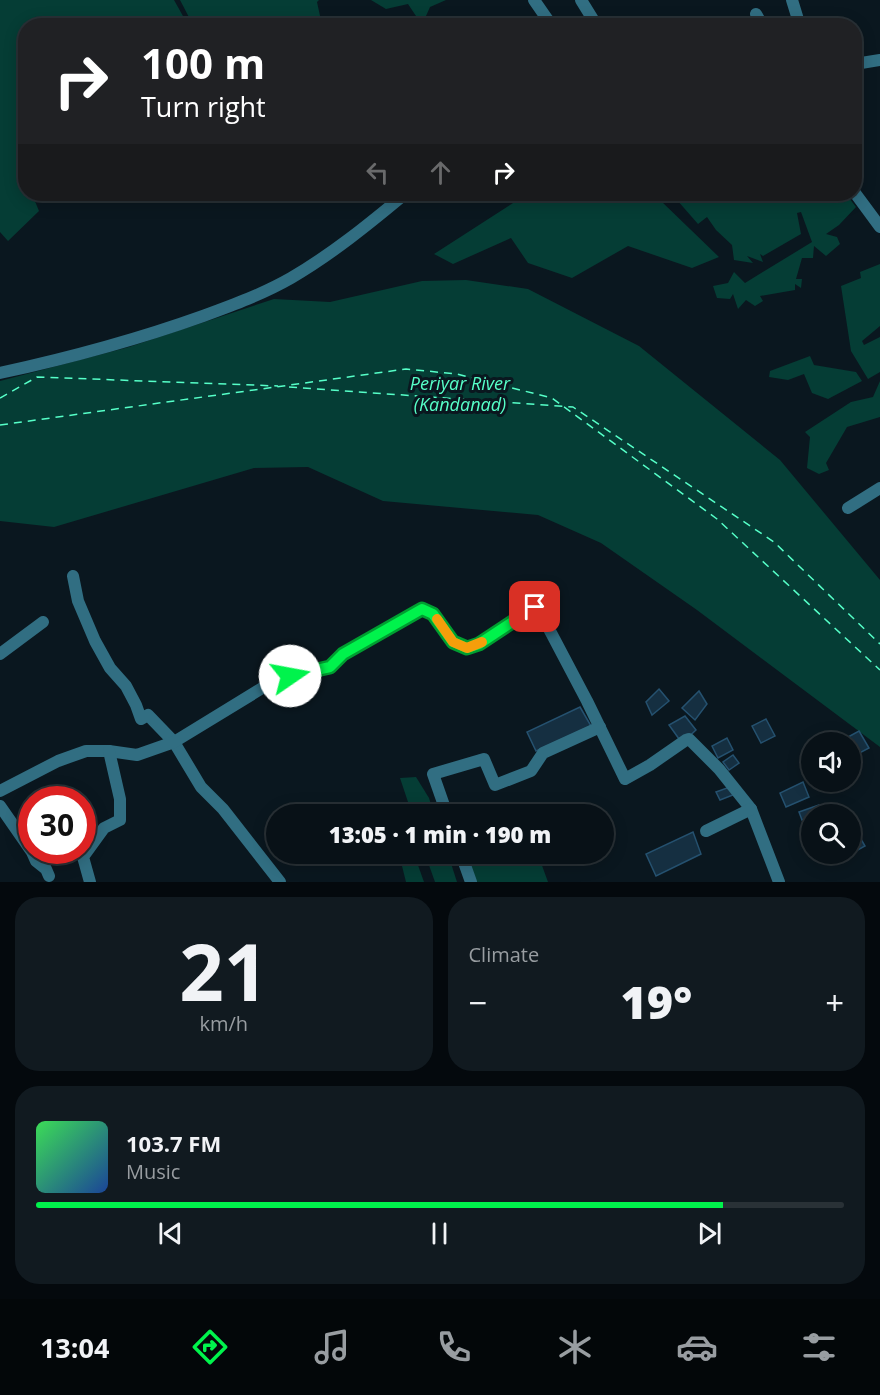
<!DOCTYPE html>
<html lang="en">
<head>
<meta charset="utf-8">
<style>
	body { margin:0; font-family:"Open Sans",sans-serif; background:#111a20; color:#f1f3f6; height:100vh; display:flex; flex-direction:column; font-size:22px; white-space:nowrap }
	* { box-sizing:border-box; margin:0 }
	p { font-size:20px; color:#989da1 }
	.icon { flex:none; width:33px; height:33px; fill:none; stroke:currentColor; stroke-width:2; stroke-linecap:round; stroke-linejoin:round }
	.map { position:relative; height:882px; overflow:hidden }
	.sheet { display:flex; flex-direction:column; gap:15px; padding:15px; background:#04090d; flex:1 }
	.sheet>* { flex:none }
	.top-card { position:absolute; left:18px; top:18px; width:844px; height:183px; border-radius:24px; box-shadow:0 3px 15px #0003,0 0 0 2px #293136; background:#202124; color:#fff; overflow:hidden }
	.controls { position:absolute; left:801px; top:732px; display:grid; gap:12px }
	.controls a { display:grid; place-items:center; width:60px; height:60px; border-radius:50%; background:#081117; box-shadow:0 3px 15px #0003,0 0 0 2px #293136; font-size:30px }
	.speed { position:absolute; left:18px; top:786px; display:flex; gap:12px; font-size:30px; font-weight:700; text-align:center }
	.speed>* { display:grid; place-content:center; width:78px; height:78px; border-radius:50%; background:#081117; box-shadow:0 3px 15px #0003,0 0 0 2px #293136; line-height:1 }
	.speed .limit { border:9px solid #d22; background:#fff; color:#111 }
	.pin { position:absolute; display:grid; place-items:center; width:51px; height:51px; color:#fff; margin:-26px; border-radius:12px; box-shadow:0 3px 9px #0006 }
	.me { position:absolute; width:66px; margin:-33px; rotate:78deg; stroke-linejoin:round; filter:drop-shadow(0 0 4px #0008) }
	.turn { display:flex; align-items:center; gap:21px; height:126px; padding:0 24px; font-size:27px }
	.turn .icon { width:78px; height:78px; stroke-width:2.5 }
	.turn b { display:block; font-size:42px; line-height:51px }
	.lanes { display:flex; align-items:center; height:57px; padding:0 24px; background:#0003; justify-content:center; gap:30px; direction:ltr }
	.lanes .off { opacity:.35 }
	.big { font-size:45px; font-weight:800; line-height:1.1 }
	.sheet .card { flex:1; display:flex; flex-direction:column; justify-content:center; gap:9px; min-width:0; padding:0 21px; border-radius:24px; background:#111a20 }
	.sheet .dial { align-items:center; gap:0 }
	.dial b { font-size:78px; line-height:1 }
	.song { display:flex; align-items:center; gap:18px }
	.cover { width:72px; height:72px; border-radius:9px; background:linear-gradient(135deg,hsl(130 70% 55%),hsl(220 70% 35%)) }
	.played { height:6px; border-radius:3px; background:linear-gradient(90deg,#00f34c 85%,#293136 85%) }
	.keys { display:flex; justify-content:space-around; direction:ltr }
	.heat { display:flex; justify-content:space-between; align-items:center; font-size:33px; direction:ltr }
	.sheet .tiles { flex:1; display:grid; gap:15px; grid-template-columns:1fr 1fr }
	.card:last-child { grid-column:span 2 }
	.trip { position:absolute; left:266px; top:804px; width:348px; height:60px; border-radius:30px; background:#081117; box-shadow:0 3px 15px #0003,0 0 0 2px #293136; font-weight:800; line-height:60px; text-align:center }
	.dock { display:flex; height:96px; justify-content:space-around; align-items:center; background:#030709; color:#989da1 }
	.dock .icon { width:42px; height:42px }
	.dock .current { color:#00f34c }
	.dock b { font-size:27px; color:#f1f3f6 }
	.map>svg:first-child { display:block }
	.water { fill:#053d35 }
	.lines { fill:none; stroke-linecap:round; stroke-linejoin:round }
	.ferry { stroke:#56ffc8; stroke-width:1.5; stroke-dasharray:8 6; stroke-linecap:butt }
	.building { fill:#152f41; stroke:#25516f; stroke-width:1.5 }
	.minor { stroke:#316e82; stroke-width:12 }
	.route-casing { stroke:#009e31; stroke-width:15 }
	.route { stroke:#00f34c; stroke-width:10 }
	.slow { stroke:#f59e0b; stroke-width:10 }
	.labels { text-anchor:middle; stroke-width:6; stroke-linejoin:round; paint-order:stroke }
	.water-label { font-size:18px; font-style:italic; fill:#56ffc8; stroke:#0a171f }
</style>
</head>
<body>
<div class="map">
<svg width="880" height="882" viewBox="0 0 880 882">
	<rect width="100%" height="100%" fill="#0a171f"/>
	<!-- water -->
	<g class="water">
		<path d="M 0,0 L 174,0 L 188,25 L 26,26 L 26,194 L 32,194 L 39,211 L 8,241 L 0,232 Z"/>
		<path d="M 180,0 L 319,0 L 317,2 L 322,25 L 193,25 Z"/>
		<path d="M 371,0 L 446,0 L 430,7 L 422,25 L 408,4 L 386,9 Z"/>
		<path d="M 527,194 L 657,194 L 661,201 L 719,257 L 692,268 L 628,246 L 572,278 L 528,263 L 511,238 L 453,264 L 434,254 Z"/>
		<path d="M 674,194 L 846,194 L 856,207 L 839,225 L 826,234 L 837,237 L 840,244 L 826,256 L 814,246 L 813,258 L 802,258 L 796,279 L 802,279 L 801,288 L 795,284 L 795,290 L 760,296 L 763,301 L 755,306 L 746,300 L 738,309 L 733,294 L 730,299 L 717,298 L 713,286 L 728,283 L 734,272 L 745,283 L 812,242 L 801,212 L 797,213 L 801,234 L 763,256 L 760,254 L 763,262 L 747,256 L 753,263 L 734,260 L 732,245 L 716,230 L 707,217 L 698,224 L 677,200 L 671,195 Z"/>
		<path d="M 880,264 L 880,326 L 862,341 L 864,345 L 880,337 L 880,372 L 868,379 L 851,351 L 841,286 L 861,278 L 860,272 Z"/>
		<path d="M 466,280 L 528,289 L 639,346 L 780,460 L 880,580 L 880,747 L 697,610 L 601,543 L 538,515 L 383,501 L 308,467 L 254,468 L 54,527 L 0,521 L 0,381 L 129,347 L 274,299 L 330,302 L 422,281 Z"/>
		<path d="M 810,356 L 814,365 L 856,372 L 862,381 L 828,399 L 812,393 L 804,374 L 788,380 L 769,377 L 770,371 Z"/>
		<path d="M 880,381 L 880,417 L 847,427 L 826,463 L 829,470 L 819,474 L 807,468 L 810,437 L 805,432 L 851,402 L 873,397 Z"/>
		<path d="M 416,777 L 429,798 L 434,814 L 412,814 L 400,778 Z"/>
		<path d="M 399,854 L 414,854 L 424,882 L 406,882 Z"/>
		<path d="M 425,854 L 448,854 L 457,882 L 435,882 Z"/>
		<path d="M 458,854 L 552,854 L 540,860 L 548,882 L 469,882 Z"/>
	</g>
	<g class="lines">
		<!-- ferry -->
		<g class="ferry">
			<path d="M 289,387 L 573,407 L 774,542 L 880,644"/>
			<path d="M 0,398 L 37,377 L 278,386"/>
			<path d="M 0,425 L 406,369 L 457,374 L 552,398 L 717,519 L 880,670"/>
		</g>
	</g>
	<!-- building -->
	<g class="building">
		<path d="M 659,689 L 669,701 L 652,715 L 646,702 Z"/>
		<path d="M 699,691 L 707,704 L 695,720 L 682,708 Z"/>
		<path d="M 580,707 L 591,726 L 536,751 L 527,732 Z"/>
		<path d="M 685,716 L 696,730 L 682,743 L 669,725 Z"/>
		<path d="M 766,719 L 775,736 L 761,743 L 752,726 Z"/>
		<path d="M 859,731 L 869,748 L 850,758 L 850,742 L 839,742 Z"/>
		<path d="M 727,738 L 733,750 L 718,758 L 712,746 Z"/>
		<path d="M 733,755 L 739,763 L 729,770 L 723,762 Z"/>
		<path d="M 803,782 L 809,797 L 786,807 L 780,793 Z"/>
		<path d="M 727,788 L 738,793 L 720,800 L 716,792 Z"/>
		<path d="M 819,805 L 822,812 L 812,814 L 812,816 L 802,820 L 799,812 Z"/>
		<path d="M 854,827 L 865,846 L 854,852 L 850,847 L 850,829 Z"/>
		<path d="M 693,832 L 701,854 L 656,876 L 646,854 Z"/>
	</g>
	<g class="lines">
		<!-- minor -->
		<g class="minor">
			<path d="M 534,0 L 552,26"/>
			<path d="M 581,0 L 597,26"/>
			<path d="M 792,0 L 800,26"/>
			<path d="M 756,14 L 763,26"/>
			<path d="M 855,64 L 880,60"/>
			<path d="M 855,193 L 880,227"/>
			<path d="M 0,373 C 69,358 136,340 203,316 C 233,305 263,294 291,278 C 332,254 369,224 405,194"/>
			<path d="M 848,508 L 880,488"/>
			<path d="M 73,576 L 78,601 L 95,641 L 110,668 L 126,686 L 136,705 L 141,719 L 148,715 L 174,742 L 201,787 L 223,809 L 280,882"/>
			<path d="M 0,654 L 43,622"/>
			<path d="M 0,791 L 58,761 L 86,751 L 109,751 L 137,755 L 174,742 L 277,679 L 330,667 L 343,654 L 422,609 L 433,613 L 453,642 L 467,648 L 479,644 L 535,607 L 548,627 L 587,701 L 625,779 L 650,765 L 686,740 L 689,739 L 719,769 L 751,809 L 779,882"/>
			<path d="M 0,806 L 32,852 L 36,861 L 46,869 L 49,876"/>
			<path d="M 447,814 L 433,774 L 484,759 L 495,785 L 531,771 L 543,753 L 600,727"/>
			<path d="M 706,831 L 751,809"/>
			<path d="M 461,854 L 471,882"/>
			<path d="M 90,882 L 83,857 L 104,828 L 120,820 L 120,799 L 109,751"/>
		</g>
	</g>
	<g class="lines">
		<defs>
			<path id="route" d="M 290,676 L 330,667 L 343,654 L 422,609 L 433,614 L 453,642 L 467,648 L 479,644 L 535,607"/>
		</defs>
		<!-- route casing -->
		<use href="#route" class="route-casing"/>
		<!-- route -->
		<use href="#route" class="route"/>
		<!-- slow -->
		<path class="slow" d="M 437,619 L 453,642 L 467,648 L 482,642"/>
	</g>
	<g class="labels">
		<!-- water labels -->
		<g class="water-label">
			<text x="460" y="390">Periyar River<tspan x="460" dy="21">(Kandanad)</tspan></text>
		</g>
	</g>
</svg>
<div class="controls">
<a><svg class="icon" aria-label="sound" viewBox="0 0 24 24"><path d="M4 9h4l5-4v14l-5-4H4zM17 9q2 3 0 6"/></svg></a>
<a><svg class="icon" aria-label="search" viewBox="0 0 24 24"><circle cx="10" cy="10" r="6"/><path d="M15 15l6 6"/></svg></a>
</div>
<div class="speed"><div class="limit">30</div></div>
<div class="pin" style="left:535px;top:607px;background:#d93025"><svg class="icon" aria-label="arrive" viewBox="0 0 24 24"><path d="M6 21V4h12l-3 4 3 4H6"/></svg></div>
<svg class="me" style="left:290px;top:676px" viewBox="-20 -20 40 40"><circle r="19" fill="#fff"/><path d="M0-13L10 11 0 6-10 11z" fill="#00f34c"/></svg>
<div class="trip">13:05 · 1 min · 190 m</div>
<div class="top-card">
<div class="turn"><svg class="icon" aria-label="right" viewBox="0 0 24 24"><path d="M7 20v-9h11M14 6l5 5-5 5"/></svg><div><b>100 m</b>Turn right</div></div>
<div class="lanes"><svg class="icon off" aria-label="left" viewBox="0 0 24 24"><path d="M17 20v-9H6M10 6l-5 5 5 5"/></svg><svg class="icon off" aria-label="ahead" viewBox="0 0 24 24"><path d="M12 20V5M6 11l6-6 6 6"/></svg><svg class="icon" aria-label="right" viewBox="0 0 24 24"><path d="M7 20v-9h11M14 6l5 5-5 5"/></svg></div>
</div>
</div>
<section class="sheet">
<div class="tiles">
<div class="card dial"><b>21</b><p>km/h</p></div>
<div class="card"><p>Climate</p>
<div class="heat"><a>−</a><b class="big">19°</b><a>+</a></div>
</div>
<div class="card">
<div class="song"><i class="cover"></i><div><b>103.7 FM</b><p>Music</p></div></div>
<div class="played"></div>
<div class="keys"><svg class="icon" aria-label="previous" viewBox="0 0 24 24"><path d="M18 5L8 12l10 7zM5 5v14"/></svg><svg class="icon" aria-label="pause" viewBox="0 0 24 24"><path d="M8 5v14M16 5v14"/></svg><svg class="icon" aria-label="next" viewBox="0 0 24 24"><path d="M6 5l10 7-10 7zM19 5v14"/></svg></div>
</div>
</div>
</section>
<nav class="dock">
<b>13:04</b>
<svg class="icon current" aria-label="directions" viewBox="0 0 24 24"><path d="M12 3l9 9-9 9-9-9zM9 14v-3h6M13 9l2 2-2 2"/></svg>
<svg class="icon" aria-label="music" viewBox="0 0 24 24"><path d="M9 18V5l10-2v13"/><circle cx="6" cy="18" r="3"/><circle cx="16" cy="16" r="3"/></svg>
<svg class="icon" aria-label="phone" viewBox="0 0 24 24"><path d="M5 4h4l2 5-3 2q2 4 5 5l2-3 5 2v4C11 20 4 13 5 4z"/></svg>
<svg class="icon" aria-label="climate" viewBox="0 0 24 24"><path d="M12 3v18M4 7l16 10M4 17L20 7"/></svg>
<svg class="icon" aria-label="car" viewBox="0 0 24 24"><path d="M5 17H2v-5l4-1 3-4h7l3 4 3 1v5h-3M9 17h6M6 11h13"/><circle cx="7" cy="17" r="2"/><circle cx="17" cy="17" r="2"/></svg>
<svg class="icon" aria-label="filters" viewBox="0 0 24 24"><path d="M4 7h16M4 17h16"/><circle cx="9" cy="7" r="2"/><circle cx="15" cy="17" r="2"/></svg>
</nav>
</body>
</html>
